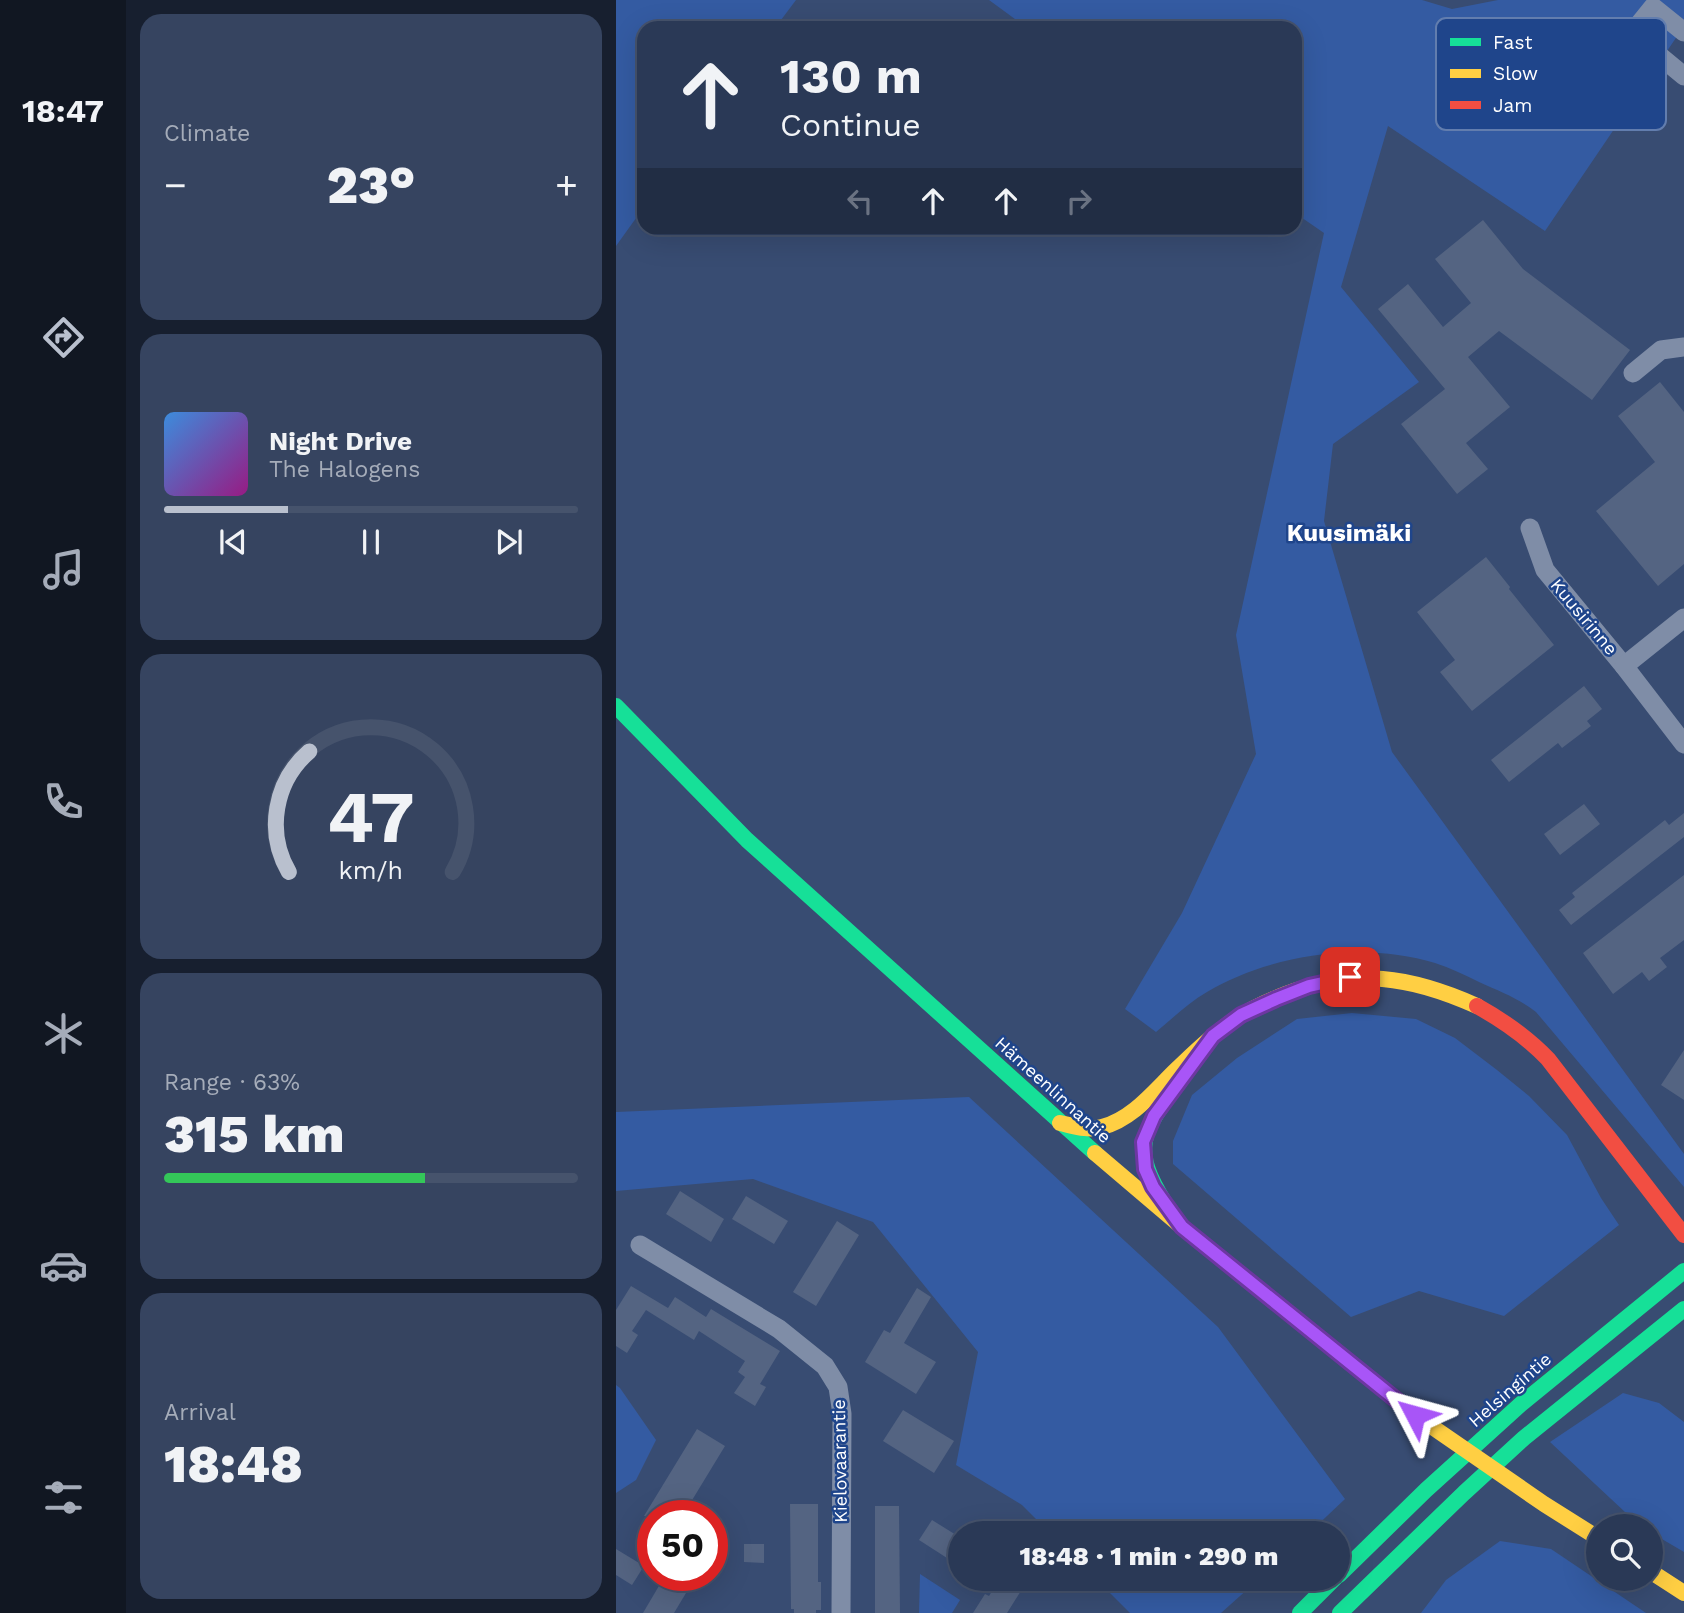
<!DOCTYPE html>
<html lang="en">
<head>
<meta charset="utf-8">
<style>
	body { margin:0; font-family:"Work Sans",sans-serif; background:#364460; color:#f1f3f6; height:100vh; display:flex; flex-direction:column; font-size:26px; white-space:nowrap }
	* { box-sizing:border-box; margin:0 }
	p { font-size:23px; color:#a5acb9 }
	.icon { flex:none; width:38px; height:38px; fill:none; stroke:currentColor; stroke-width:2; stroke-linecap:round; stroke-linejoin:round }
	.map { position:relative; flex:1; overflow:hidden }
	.drawer { display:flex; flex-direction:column; gap:14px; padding:14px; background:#171f2f; width:490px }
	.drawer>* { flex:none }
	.banner { position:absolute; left:21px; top:21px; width:665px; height:214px; border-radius:21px; box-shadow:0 7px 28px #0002,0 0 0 2px #46536c; background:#2a3956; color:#f1f3f6; overflow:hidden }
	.tools { position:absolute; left:970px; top:1514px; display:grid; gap:14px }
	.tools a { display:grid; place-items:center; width:77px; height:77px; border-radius:50%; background:#2a3956; box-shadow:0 7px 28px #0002,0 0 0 2px #46536c; font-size:35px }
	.speed { position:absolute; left:21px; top:1500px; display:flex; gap:14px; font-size:35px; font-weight:700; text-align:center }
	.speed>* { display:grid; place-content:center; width:91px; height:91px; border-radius:50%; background:#2a3956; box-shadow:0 7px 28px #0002,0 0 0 2px #46536c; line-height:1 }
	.speed .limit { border:10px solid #d22; background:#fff; color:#111 }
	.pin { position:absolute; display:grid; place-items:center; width:60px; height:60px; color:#fff; margin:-30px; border-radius:14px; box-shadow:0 4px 10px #0006 }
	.me { position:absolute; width:77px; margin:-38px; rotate:309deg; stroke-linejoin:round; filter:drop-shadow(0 0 5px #0008) }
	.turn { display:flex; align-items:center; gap:24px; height:147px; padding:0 28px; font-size:32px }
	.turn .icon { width:91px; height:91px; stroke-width:2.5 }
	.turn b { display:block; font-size:49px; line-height:60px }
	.lanes { display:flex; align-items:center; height:66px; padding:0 28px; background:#0003; justify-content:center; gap:35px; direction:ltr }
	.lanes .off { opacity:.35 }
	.big { font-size:52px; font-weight:800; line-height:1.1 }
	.drawer .tile { flex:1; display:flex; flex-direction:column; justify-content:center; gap:10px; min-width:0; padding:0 24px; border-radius:21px; background:#364460 }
	.drawer .dial { align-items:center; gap:0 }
	.dial svg { height:182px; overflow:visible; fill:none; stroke:#46536c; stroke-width:7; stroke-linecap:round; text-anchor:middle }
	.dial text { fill:#f1f3f6; stroke:none }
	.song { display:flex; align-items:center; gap:21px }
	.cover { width:84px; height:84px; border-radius:10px; background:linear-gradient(135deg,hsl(210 70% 55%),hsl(310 70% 35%)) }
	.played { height:7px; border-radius:4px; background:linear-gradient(90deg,#b9c0ce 30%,#46536c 30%) }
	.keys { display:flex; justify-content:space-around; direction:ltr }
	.heat { display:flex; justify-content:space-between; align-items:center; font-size:38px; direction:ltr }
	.charge { height:10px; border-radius:5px; background:linear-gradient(90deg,#34c759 63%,#46536c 0) }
	.trip { position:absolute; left:332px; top:1521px; width:402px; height:70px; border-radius:35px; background:#2a3956; box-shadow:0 7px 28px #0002,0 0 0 2px #46536c; font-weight:800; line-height:70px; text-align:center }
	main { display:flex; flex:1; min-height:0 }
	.tab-bar { display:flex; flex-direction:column; width:126px; justify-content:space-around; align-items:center; background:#111722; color:#a5acb9 }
	.tab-bar .icon { width:49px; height:49px }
	.tab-bar .active { color:#b9c0ce }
	.tab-bar b { font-size:32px; color:#f1f3f6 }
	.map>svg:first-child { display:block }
	.green { fill:#345ba2 }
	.building { fill:#546482 }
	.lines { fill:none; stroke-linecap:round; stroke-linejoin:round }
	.street { stroke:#7f8da7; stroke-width:19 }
	.fast { stroke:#16e098; stroke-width:16 }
	.slow { stroke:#ffcf43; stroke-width:16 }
	.jam { stroke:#f24e42; stroke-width:16 }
	.route-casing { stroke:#6d37a1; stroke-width:18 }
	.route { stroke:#a855f7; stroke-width:12 }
	.labels { text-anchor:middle; stroke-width:5; stroke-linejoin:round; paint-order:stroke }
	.street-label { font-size:18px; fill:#fff; stroke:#1f458b }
	.district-label { font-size:24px; font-weight:bold; fill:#fff; stroke:#1f458b }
	.key { fill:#1f458b; stroke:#627dae; stroke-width:2 }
	.key-label { font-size:19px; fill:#fff }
</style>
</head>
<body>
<main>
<nav class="tab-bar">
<b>18:47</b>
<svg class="icon active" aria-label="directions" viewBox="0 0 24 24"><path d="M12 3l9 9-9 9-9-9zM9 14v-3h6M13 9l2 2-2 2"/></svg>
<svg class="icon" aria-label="music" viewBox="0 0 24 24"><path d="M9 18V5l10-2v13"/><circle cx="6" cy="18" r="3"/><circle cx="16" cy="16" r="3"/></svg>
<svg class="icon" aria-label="phone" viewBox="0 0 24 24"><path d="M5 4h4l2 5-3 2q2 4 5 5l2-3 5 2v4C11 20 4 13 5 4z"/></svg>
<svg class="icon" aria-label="climate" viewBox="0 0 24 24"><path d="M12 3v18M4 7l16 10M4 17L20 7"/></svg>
<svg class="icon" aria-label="car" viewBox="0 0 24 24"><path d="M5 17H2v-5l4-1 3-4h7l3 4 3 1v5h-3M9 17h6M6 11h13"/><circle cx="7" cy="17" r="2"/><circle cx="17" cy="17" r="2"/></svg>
<svg class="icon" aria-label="filters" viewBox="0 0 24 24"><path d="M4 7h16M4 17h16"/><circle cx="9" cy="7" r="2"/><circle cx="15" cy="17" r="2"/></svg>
</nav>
<section class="drawer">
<div class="tile"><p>Climate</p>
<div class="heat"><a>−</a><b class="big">23°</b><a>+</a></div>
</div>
<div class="tile">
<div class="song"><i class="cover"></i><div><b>Night Drive</b><p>The Halogens</p></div></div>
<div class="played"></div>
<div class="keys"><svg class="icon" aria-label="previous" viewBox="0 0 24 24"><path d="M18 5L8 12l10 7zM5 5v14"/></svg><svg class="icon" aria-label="pause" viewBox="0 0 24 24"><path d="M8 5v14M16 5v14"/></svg><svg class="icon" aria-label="next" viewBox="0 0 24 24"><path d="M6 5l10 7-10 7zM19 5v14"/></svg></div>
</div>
<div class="tile dial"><svg viewBox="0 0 100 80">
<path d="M14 69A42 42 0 1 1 86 69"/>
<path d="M14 69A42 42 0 0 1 23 16" stroke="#b9c0ce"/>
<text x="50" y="56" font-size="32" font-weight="700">47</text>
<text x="50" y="72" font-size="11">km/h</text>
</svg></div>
<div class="tile"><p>Range · 63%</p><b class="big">315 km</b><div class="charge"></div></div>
<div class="tile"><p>Arrival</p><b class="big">18:48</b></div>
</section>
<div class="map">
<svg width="1068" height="1613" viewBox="0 0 1068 1613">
	<rect width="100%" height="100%" fill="#384c72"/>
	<!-- green -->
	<g class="green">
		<path d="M 0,0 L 180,0 L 159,28 L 28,28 L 28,207 L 0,246 Z"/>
		<path d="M 373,0 L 806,0 L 836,9 L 882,0 L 1068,0 L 1068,26 L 929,231 L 772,126 L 725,287 L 803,382 L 717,444 L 708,521 L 776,752 L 1068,1154 L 1068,1187 L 920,1012 C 900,997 885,992 863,982 C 849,975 834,968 819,963 C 747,941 655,954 591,992 C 572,1003 557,1018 540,1032 L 509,1009 L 566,913 L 640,754 L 620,635 L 708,233 L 679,213 L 679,28 L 411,28 Z"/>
		<path d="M 736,1013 L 800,1019 L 839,1038 L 881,1070 L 913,1096 L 951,1135 L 985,1198 L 1003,1225 L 888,1316 L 803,1291 L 735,1317 L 557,1164 L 557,1141 L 576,1095 L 621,1058 L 681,1019 Z"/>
		<path d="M 353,1097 L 602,1327 L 729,1499 L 693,1533 L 434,1533 L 406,1505 L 340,1465 L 362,1352 L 257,1222 L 137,1179 L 0,1191 L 0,1112 Z"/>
		<path d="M 0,1385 L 4,1388 L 40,1440 L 20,1480 L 0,1493 Z"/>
		<path d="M 1007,1393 L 1043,1403 L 1068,1422 L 1068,1552 L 1034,1532 L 1034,1526 L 1024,1526 L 934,1442 Z"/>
		<path d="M 884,1541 L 935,1549 L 1030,1613 L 805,1613 L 830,1580 Z"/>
		<path d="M 304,1574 L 344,1600 L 336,1613 L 303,1613 Z"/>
		<path d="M 480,1579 L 643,1579 L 605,1613 L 514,1613 Z"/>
	</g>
	<!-- building -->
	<g class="building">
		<path d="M 867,220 L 907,269 L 1014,350 L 976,400 L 883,331 L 852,357 L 894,407 L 850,443 L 872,469 L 841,494 L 785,424 L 829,389 L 762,309 L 792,284 L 827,327 L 855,303 L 819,259 Z"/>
		<path d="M 1044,382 L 1068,412 L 1068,564 L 1042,586 L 980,511 L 1039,462 L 1002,416 Z"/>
		<path d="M 870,557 L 894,587 L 893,589 L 938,645 L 856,711 L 824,672 L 839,660 L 801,612 Z"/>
		<path d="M 968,686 L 986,709 L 971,721 L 975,726 L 946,748 L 942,743 L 893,782 L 875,760 Z"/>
		<path d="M 968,804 L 984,824 L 944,855 L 928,834 Z"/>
		<path d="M 1068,813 L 1068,837 L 955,925 L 943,910 L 959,897 L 956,893 L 1049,820 L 1053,825 Z"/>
		<path d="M 1068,875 L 1068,940 L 1044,958 L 1051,967 L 1033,981 L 1026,972 L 997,994 L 967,953 Z"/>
		<path d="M 1068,1050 L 1068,1100 L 1045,1085 Z"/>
		<path d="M 64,1191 L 108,1219 L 95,1242 L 50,1214 Z"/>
		<path d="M 130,1196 L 172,1221 L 158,1244 L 116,1219 Z"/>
		<path d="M 221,1221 L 243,1235 L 200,1306 L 177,1292 Z"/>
		<path d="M 15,1286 L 52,1308 L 59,1297 L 90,1317 L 95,1309 L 164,1351 L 144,1384 L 150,1387 L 139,1406 L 118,1393 L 129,1377 L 122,1372 L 129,1361 L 83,1331 L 78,1340 L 30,1310 L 16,1331 L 22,1335 L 11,1353 L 0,1346 L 0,1310 Z"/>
		<path d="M 301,1288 L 315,1297 L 288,1343 L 320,1362 L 300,1394 L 249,1362 L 268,1330 L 274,1333 Z"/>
		<path d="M 287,1410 L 338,1441 L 318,1473 L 267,1441 Z"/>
		<path d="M 81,1429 L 109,1446 L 67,1515 L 62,1512 L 60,1516 L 28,1516 Z"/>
		<path d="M 174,1504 L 202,1504 L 202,1582 L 205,1582 L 205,1610 L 200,1610 L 200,1613 L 178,1613 L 178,1609 L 175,1609 Z"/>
		<path d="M 259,1506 L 283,1506 L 284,1613 L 259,1613 Z"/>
		<path d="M 316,1520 L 345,1538 L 345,1567 L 303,1540 Z"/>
		<path d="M 128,1544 L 148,1544 L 148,1563 L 128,1562 Z"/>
		<path d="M 0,1549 L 28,1566 L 16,1585 L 0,1575 Z"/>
		<path d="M 384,1578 L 413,1578 L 391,1613 L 357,1613 L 369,1594 L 373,1596 Z"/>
		<path d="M 47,1579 L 70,1593 L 58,1613 L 27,1613 Z"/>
	</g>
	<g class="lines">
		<!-- street -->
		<g class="street">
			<path d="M 1068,32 L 1037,7 L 1016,33 L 1068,76"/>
			<path d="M 1017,373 L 1045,350 L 1068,347"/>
			<path d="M 914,528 L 929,570 L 1008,666"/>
			<path d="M 1068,618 L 1008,666 L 1068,744"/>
			<path d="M 24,1245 L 163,1329 L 209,1366 L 222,1387 L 226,1414 L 225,1613"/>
		</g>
		<!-- fast -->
		<g class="fast">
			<path d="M 0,706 L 131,840 L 479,1153"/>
			<path d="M 549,1203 C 515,1149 525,1133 561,1085"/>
			<path d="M 723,1575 L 810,1490 L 905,1404 L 1068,1271"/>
			<path d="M 684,1613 L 719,1578"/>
			<path d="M 724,1613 L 848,1493 L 908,1438 L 1068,1309"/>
		</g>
		<!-- slow -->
		<g class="slow">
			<path d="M 444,1123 C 458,1126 471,1131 486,1127 C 517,1119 539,1090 561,1069 C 579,1052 597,1034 618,1020 C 634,1009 652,1001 670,994 C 740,968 794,976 861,1006"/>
			<path d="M 479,1153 L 566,1227 L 799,1415 L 928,1504 L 982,1538"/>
			<path d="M 1034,1571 L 1068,1593"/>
		</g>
		<!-- jam -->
		<path class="jam" d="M 861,1006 C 888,1021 911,1037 932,1059 L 1068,1235"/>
	</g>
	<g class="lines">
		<defs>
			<path id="route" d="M 734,977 L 693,986 L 660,999 L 625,1015 L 597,1036 L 538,1116 L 527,1142 L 529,1169 L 537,1187 L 566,1227 L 799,1415"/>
		</defs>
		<!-- route casing -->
		<use href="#route" class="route-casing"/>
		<!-- route -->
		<use href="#route" class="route"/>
	</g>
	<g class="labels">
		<!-- street labels -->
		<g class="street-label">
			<text transform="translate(968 617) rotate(50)" y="6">Kuusirinne</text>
			<text transform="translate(437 1090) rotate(42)" y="6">Hämeenlinnantie</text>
			<text transform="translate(894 1390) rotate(-41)" y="6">Helsingintie</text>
			<text transform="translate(224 1461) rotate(-91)" y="6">Kielovaarantie</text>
		</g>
		<!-- district labels -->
		<g class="district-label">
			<text x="733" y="541">Kuusimäki</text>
		</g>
	</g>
	<!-- legend -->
	<rect x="820" y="18" width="230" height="112" rx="10" class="key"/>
	<rect x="834" y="38" width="31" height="8" fill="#16e098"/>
	<rect x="834" y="69" width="31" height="9" fill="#ffcf43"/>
	<rect x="834" y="101" width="31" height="8" fill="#f24e42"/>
	<g class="key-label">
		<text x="877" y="49">Fast</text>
		<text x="877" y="80">Slow</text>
		<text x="877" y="112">Jam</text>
	</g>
</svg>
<div class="tools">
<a><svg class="icon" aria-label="search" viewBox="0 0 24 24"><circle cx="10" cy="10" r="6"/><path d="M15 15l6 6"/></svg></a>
</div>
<div class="speed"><div class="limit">50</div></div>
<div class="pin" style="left:734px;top:977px;background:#d93025"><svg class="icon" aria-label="arrive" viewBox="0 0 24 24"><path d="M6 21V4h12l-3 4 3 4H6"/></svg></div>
<svg class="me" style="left:799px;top:1415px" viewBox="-20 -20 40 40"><path d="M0-17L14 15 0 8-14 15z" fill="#a855f7" stroke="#fff" stroke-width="4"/></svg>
<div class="trip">18:48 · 1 min · 290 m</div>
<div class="banner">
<div class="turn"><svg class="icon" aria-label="ahead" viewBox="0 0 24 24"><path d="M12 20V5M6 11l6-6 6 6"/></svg><div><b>130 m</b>Continue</div></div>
<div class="lanes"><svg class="icon off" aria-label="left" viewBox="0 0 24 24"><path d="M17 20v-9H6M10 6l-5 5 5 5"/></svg><svg class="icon" aria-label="ahead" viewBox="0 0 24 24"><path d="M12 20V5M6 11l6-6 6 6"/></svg><svg class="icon" aria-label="ahead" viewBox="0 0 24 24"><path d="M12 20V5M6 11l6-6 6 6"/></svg><svg class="icon off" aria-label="right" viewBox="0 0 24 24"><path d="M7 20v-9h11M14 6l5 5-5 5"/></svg></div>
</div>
</div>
</main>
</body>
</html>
